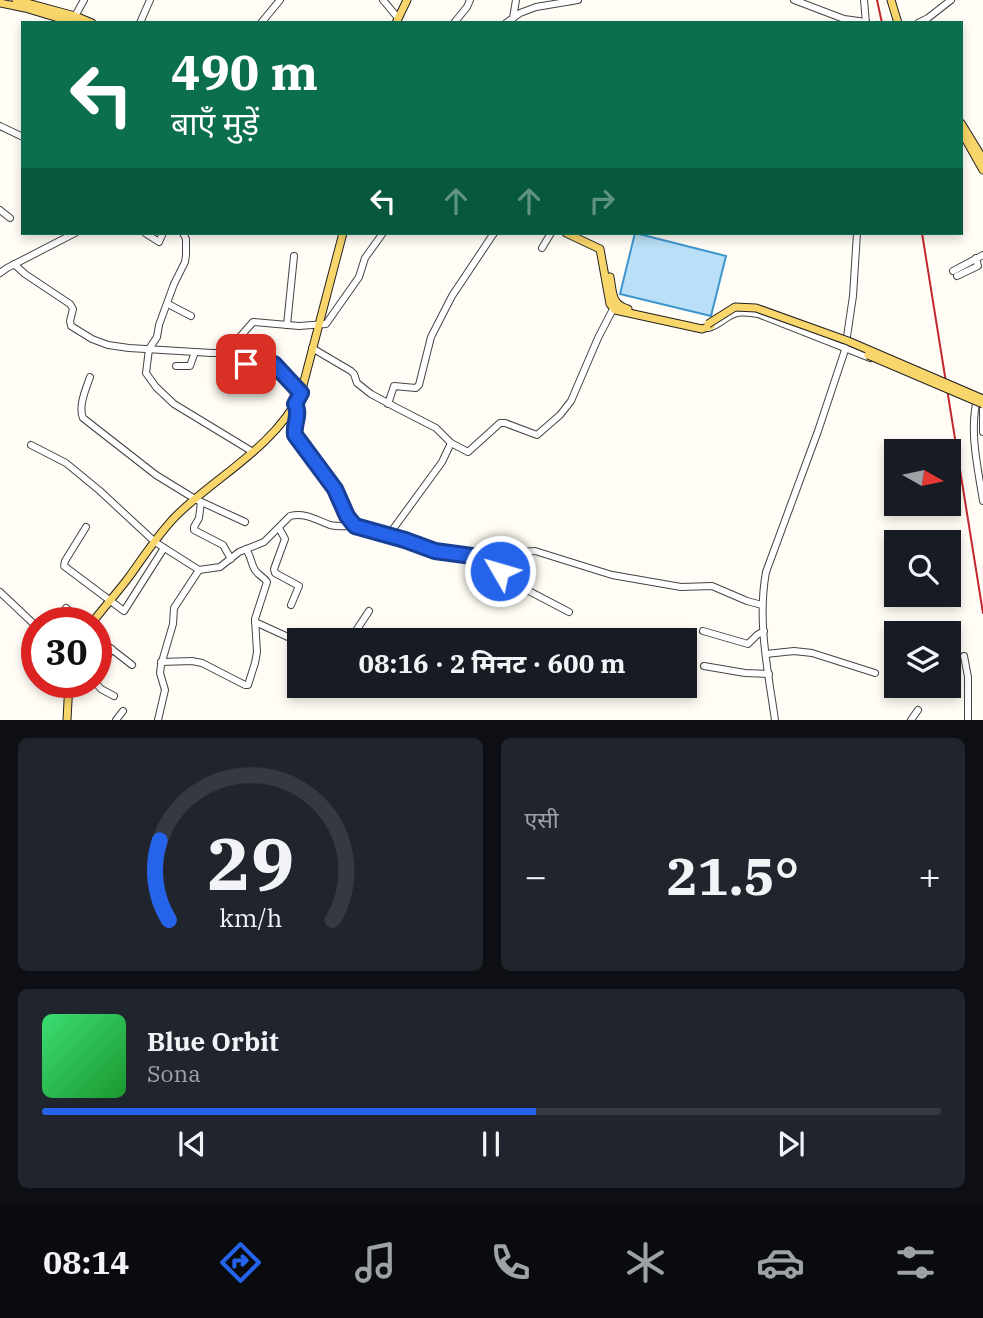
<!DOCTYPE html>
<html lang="hi">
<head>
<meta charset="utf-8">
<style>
	body { margin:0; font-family:"IBM Plex Serif","Noto Sans Devanagari",serif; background:#20242c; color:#f1f3f6; height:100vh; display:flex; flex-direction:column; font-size:26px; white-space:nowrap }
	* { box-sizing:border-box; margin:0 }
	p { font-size:23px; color:#9ea1a6 }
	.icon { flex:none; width:38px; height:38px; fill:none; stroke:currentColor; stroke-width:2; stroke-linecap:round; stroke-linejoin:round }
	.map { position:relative; height:720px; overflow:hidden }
	.panel { display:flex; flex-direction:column; gap:18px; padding:18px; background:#0d0f14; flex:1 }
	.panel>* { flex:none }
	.banner { position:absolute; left:21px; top:21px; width:942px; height:214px; border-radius:0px; box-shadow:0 4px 10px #0003; background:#0b6e4f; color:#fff; overflow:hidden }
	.needle { width:46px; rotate:99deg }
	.buttons { position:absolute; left:884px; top:439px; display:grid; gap:14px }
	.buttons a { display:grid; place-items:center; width:77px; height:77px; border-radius:0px; background:#171b24; box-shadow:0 4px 10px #0003; font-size:35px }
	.speed { position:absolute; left:21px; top:607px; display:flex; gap:14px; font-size:35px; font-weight:700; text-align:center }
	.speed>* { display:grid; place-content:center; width:91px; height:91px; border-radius:50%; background:#171b24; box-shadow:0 4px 10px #0003; line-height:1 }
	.speed .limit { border:10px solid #d22; background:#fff; color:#111 }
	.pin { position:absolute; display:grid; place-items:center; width:60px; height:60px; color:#fff; margin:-30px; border-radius:14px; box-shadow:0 4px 10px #0006 }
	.me { position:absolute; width:77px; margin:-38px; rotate:308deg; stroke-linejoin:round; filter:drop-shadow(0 0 5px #0008) }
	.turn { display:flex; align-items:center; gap:24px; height:147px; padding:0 35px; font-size:32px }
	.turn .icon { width:91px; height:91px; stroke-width:2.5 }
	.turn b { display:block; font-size:49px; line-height:60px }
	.lanes { display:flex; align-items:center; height:66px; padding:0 35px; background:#0003; justify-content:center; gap:35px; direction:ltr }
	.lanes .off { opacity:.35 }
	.big { font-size:52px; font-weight:700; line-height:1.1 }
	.panel .tile { flex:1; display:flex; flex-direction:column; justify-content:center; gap:10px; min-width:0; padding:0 24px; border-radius:10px; background:#20242c }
	.panel .dial { align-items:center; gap:0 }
	.dial svg { height:182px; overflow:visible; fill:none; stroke:#363941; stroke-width:7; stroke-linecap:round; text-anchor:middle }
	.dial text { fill:#f1f3f6; stroke:none }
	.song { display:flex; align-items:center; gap:21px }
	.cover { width:84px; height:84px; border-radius:10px; background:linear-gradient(135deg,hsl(140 70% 55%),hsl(130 70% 35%)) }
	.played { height:7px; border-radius:4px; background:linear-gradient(90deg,#2563eb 55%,#363941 55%) }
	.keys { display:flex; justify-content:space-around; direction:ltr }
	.heat { display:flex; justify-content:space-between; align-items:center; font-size:38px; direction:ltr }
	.panel .tiles { flex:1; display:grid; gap:18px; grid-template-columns:1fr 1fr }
	.tile:last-child { grid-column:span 2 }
	.trip { position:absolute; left:287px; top:628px; width:410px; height:70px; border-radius:0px; background:#171b24; box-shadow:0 4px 10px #0003; font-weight:700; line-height:70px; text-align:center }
	.tab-bar { display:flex; height:112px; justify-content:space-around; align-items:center; background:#090b0e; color:#9ea1a6 }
	.tab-bar .icon { width:49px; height:49px }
	.tab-bar .current { color:#2563eb }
	.tab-bar b { font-size:32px; color:#f1f3f6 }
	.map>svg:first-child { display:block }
	.water { fill:#b9e0f7; stroke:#3f96cf; stroke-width:2 }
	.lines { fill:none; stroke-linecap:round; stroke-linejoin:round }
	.minor-casing { stroke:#444; stroke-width:8 }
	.major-casing { stroke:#222; stroke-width:9 }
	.minor { stroke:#fff; stroke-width:6 }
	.major { stroke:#f9d66b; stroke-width:7 }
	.rail { stroke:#c4262e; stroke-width:2 }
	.major-bridge-casing { stroke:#222; stroke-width:9; stroke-linecap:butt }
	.major-bridge { stroke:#f9d66b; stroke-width:7 }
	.route-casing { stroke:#184099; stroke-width:18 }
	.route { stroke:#2563eb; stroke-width:12 }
</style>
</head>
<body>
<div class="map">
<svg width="983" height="720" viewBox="0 0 983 720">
	<rect width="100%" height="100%" fill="#fffdf5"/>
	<!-- water -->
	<path class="water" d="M 635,233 L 726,256 L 711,316 L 620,294 Z"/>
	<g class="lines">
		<defs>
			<g id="minor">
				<path d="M 383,0 L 398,18"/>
				<path d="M 794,0 L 844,19 L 866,22"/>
				<path d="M 864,0 L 866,23"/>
				<path d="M 75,16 L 84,0"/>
				<path d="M 513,18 L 516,0"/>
				<path d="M 140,23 L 150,0"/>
				<path d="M 261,23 L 280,0"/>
				<path d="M 454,23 L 467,7 L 470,0"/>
				<path d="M 506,23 L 520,13 L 536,7 L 578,0"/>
				<path d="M 918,23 L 928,18 L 951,0"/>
				<path d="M 0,126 L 23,137"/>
				<path d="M 0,210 L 10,218"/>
				<path d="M 145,233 L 159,242 L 163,233"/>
				<path d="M 183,233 L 186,239 L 186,255 L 185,262 L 174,284 L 159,325 L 157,337 L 149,349 L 146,373 L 156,387 L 174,404 L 253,452"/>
				<path d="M 542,248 L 551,233"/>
				<path d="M 14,264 L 25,274 L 70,304 L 73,309 L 70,321 L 71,326 L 92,339 L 108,345 L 129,348 L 212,353 L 230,353 L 237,355 L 253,368 C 258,366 265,361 270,363 C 279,365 294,386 301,393"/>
				<path d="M 953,271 L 983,255"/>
				<path d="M 0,273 L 7,268 L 75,233"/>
				<path d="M 957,276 L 978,266 L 976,258"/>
				<path d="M 168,304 L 191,316"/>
				<path d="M 287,325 L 294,256"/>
				<path d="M 708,328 C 718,326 724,318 734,314 C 741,311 750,313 758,314 L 870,358"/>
				<path d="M 312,348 L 351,371 L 354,374 L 357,383 L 371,394 L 397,408 L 436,428 L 451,443 L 468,452 L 500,423 L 505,423 L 537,435 L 560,415 L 571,401 L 598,338 L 613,309"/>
				<path d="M 230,353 L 232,346 L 253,322 L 299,326 L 326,324 L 359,277 L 365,258 L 383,233"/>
				<path d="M 176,366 L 190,366 L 195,352"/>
				<path d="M 90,377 C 86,389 78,406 83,418 L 156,475 L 195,499 L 245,522"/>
				<path d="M 977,399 C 969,432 978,468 983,501"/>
				<path d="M 295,404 C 302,416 291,427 297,439 C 309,456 323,472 335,489 C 343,502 344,518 358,528 L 405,540 L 435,551 L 481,558 L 499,560 L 521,552 L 535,551 L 612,575 L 681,587 L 712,586 L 747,601 L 762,605"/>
				<path d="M 388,404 L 394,386 L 416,388 L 419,385 L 431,337 L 452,296 L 494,233"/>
				<path d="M 983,406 L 983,432"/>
				<path d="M 31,445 L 66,463 L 100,491 L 155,542 L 199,570 L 220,567 L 239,552 L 264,542 L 290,516 C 305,512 316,520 330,525 C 338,527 347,526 355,526"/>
				<path d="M 201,502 L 199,518 L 194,527 L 194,530 L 223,545 L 231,559"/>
				<path d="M 86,527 L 65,561 L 64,566 L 124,611 L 164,548"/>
				<path d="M 279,528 L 285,539 L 274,569 L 275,573 L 299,586 L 291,605"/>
				<path d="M 388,536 L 442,462 L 451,443"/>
				<path d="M 504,559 L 500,571 L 504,578 L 569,612"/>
				<path d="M 0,592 L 37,627"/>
				<path d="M 66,608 L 83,623"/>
				<path d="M 255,622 L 299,642"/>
				<path d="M 703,631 L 748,644 L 757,635 L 764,631"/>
				<path d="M 96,637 L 132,665"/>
				<path d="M 350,640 L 369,611"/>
				<path d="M 766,654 L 794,651 L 812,653 L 875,673"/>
				<path d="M 964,656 L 968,677 L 968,720"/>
				<path d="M 161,662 L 192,661 L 202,663 L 245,685 L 248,685 L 255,663 L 257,652 L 255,619 L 267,582 C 264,577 258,575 255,570 C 251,564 251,556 246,549"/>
				<path d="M 704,666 L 745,673 L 769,674"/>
				<path d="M 96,673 L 112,649"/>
				<path d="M 95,682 L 101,689 L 114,696"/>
				<path d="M 116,720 L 123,711"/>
				<path d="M 158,720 L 165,690 L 160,673 L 161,665 L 173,624 L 174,608 L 199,570"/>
				<path d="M 775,720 C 768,671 757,621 766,572 L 818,431 L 845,350 L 853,296 L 857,233"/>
				<path d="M 911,720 L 918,710"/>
			</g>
			<g id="major">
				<path d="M 16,0 L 75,16 L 92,23"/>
				<path d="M 891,0 L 898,23"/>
				<path d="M 0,3 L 25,8 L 75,23"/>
				<path d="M 396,23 L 407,0"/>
				<path d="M 961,123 L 983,159"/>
				<path d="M 961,131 L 983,170"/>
				<path d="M 566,233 L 600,249 L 610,304 L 615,310 L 702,329 L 711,326"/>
				<path d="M 610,277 C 613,293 611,304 628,309"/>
				<path d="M 92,623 C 104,607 117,593 129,577 C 145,555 160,531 179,513 C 220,474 275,446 301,393 L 343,233"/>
				<path d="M 67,720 L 69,682"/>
			</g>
		</defs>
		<!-- minor casing -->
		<use href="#minor" class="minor-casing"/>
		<!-- major casing -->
		<use href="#major" class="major-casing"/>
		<!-- minor -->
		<use href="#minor" class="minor"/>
		<!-- major -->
		<use href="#major" class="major"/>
		<!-- rail -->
		<g class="rail">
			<path d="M 877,0 L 882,23"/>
			<path d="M 922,233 L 983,613"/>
		</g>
		<defs>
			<g id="major-bridge">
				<path d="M 708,324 L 735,307 L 756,308 L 848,341 L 983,399"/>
				<path d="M 868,355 L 983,404"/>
			</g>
		</defs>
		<!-- major-bridge casing -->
		<use href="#major-bridge" class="major-bridge-casing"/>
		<!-- major-bridge -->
		<use href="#major-bridge" class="major-bridge"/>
	</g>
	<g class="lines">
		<defs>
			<path id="route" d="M 246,364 L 253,368 L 267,362 L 274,364 L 301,393 L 295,404 C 301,415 293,424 295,435 L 335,489 L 347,516 L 355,526 L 405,540 L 435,551 L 494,559 L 504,559 L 500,571"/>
		</defs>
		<!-- route casing -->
		<use href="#route" class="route-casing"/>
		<!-- route -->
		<use href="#route" class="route"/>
	</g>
</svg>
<div class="buttons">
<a><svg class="needle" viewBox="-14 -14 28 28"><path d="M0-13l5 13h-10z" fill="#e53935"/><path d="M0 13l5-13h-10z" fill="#9ea1a6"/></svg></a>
<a><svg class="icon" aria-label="search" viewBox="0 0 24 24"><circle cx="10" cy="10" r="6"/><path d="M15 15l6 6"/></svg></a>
<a><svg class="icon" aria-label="layers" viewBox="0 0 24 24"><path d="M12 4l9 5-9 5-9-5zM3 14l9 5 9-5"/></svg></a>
</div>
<div class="speed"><div class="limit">30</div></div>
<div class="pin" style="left:246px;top:364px;background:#d93025"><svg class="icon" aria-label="arrive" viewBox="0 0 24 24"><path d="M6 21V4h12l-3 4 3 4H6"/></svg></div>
<svg class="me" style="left:500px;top:571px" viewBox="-20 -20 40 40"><circle r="17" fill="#2563eb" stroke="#fff" stroke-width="3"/><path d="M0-11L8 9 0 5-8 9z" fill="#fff"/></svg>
<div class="trip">08:16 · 2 मिनट · 600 m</div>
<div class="banner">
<div class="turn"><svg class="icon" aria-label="left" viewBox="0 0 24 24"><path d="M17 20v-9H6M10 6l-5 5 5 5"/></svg><div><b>490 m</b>बाएँ मुड़ें</div></div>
<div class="lanes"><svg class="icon" aria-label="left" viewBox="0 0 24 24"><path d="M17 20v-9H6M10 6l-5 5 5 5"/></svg><svg class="icon off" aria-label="ahead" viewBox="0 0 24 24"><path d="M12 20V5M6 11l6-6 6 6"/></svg><svg class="icon off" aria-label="ahead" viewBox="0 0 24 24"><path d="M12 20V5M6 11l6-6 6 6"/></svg><svg class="icon off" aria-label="right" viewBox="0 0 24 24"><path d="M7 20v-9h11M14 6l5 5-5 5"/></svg></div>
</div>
</div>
<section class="panel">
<div class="tiles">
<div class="tile dial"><svg viewBox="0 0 100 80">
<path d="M14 69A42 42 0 1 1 86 69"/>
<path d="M14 69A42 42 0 0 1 10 34" stroke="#2563eb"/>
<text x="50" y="56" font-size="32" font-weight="700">29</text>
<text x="50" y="72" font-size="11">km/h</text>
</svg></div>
<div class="tile"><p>एसी</p>
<div class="heat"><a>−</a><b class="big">21.5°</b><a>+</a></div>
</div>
<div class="tile">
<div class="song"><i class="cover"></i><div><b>Blue Orbit</b><p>Sona</p></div></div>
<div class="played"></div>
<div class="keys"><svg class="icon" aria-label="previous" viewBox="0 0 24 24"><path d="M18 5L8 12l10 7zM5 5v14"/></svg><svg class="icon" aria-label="pause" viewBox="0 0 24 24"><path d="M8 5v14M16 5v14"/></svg><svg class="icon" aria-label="next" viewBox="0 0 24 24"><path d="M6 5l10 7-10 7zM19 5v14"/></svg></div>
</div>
</div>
</section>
<nav class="tab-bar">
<b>08:14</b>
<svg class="icon current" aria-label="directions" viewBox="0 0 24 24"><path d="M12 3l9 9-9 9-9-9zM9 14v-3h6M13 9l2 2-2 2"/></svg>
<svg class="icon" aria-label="music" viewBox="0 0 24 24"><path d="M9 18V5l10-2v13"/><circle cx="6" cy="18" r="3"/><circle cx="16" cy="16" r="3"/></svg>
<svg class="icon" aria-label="phone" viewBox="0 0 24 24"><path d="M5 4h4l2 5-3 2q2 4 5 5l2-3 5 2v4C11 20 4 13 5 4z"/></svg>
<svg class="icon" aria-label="climate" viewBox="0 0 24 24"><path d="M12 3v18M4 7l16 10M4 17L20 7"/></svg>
<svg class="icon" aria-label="car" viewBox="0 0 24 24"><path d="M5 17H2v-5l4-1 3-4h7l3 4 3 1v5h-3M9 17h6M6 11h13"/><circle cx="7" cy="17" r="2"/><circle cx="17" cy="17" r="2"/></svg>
<svg class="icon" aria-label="filters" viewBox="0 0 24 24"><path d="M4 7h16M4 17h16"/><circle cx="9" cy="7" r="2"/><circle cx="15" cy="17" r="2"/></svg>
</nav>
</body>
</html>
